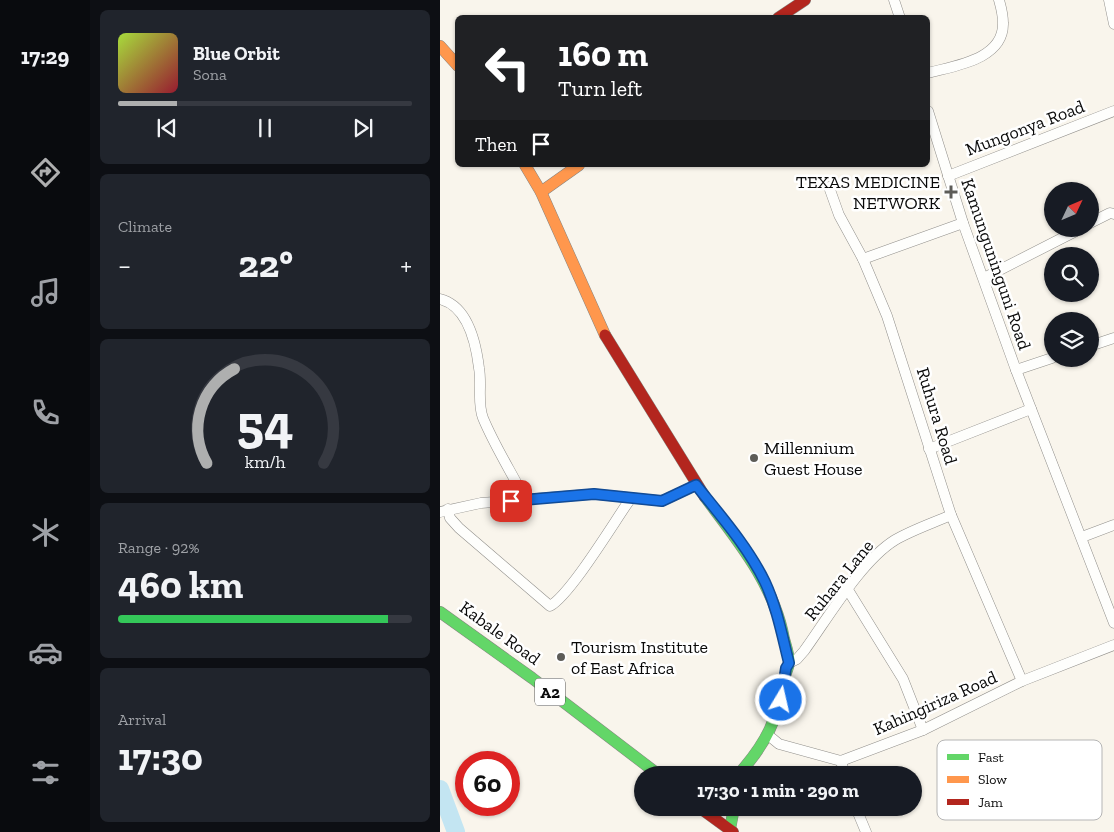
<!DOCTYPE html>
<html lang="en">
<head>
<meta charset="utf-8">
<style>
	body { margin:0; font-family:"Zilla Slab",serif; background:#20242c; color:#f1f3f6; height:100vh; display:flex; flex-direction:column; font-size:19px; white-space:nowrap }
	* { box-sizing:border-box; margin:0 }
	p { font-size:16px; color:#9ea1a6 }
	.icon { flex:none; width:28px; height:28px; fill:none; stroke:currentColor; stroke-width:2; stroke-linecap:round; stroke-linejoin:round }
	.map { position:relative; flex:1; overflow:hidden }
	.panel { display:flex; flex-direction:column; gap:10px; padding:10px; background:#0d0f14; width:350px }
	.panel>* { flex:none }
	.banner { position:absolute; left:15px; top:15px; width:475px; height:152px; border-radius:8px; box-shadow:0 1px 4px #0004; background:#202124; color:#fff; overflow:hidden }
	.needle { width:32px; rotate:46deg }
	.buttons { position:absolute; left:604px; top:182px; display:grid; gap:10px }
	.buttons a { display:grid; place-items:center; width:55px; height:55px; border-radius:50%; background:#171b24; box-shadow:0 1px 4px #0004; font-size:25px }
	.speed { position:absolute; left:15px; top:751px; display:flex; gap:10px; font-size:25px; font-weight:700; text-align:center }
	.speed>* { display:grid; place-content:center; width:65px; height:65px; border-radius:50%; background:#171b24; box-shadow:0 1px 4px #0004; line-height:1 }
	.speed .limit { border:8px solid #d22; background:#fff; color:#111 }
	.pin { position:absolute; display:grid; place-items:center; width:42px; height:42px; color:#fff; margin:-21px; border-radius:10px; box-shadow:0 2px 8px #0006 }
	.me { position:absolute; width:55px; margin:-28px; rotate:9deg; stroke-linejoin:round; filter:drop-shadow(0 0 4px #0008) }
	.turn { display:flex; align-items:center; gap:18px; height:105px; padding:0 20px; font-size:22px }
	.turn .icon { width:65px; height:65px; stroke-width:2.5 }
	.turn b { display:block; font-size:35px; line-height:42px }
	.then { display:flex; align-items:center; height:48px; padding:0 20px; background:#0003; gap:10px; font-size:19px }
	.big { font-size:38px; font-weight:700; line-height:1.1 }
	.panel .card { flex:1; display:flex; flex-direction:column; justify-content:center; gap:8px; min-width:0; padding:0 18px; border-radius:8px; background:#20242c }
	.panel .dial { align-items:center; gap:0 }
	.dial svg { height:130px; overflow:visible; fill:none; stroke:#363941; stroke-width:7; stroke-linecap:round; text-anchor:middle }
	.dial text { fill:#f1f3f6; stroke:none }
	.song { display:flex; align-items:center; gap:15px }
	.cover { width:60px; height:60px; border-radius:8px; background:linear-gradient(135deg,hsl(80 70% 55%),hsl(350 70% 35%)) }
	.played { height:5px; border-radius:2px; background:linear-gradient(90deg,#aeafaf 20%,#363941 20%) }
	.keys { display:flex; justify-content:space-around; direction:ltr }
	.heat { display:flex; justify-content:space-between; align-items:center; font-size:28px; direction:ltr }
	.charge { height:8px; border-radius:4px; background:linear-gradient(90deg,#34c759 92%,#363941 0) }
	.trip { position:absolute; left:194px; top:766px; width:288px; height:50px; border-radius:25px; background:#171b24; box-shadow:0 1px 4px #0004; font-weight:700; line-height:50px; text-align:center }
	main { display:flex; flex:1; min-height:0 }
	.tabs { display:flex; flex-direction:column; width:90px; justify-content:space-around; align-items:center; background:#090b0e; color:#9ea1a6 }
	.tabs .icon { width:35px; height:35px }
	.tabs .active { color:#aeafaf }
	.tabs b { font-size:22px; color:#f1f3f6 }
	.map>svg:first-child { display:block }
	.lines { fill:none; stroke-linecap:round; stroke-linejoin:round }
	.river { stroke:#c3e5f2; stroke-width:18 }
	.street-casing { stroke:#918f8b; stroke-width:11 }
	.fast-casing { stroke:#888682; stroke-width:12 }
	.slow-casing { stroke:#888682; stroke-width:12 }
	.jam-casing { stroke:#888682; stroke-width:12 }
	.street { stroke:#fefefc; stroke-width:10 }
	.fast { stroke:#63d668; stroke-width:11 }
	.slow { stroke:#ff974d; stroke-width:11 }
	.jam { stroke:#b3261e; stroke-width:11 }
	.route-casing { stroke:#114b97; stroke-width:12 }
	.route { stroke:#1a73e8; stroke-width:9 }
	.poi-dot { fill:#5d5c58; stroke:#fff; stroke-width:2 }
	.labels { text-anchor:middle; stroke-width:5; stroke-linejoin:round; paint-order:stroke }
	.shield { fill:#fff; stroke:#535353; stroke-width:1 }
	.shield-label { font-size:16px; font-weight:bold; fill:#090909 }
	.street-label { font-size:18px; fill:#090909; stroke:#fff }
	.poi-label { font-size:18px; fill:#090909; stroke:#fff; text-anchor:start }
	.key { fill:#fff; stroke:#b5b5b5; stroke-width:1 }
	.key-label { font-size:14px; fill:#090909 }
</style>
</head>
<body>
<main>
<nav class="tabs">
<b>17:29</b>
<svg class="icon active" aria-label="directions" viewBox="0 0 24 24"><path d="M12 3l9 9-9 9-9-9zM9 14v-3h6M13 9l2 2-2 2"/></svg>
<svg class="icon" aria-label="music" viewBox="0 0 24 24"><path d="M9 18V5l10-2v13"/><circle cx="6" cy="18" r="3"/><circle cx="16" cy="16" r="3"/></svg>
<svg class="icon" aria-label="phone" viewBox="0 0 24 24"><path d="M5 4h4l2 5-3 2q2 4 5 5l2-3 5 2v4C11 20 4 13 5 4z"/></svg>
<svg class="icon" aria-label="climate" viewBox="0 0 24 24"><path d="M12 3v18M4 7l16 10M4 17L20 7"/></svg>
<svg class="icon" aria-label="car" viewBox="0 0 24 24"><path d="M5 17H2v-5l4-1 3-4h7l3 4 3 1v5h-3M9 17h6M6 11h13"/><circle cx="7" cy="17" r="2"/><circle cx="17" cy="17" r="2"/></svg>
<svg class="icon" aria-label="filters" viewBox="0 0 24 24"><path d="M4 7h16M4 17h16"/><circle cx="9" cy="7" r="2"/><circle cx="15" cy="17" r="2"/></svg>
</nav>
<section class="panel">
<div class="card">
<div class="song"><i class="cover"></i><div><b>Blue Orbit</b><p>Sona</p></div></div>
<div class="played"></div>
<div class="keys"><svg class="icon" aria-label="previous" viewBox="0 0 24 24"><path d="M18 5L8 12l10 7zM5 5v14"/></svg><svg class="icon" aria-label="pause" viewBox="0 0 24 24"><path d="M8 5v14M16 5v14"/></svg><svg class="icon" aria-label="next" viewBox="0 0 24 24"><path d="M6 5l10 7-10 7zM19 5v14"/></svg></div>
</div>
<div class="card"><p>Climate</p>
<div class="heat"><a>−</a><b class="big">22°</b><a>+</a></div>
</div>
<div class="card dial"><svg viewBox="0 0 100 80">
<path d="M14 69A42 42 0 1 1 86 69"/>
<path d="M14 69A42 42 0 0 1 31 11" stroke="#aeafaf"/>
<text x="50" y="56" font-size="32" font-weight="700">54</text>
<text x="50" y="72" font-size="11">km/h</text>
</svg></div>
<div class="card"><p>Range · 92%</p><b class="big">460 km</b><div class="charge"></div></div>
<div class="card"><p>Arrival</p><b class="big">17:30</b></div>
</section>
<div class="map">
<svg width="674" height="832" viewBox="0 0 674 832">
	<rect width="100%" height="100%" fill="#f9f5ec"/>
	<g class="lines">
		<!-- river -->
		<path class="river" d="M 0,789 L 16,832"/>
		<defs>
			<g id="street">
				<path d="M 454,0 L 460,18"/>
				<path d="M 669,0 L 674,24"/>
				<path d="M 488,73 C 513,66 564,60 563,23 C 563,16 561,7 559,0"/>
				<path d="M 488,111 L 523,223 L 576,370 L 674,623"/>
				<path d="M 508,176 L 674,111"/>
				<path d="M 389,187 L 399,215 L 423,259"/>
				<path d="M 523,223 L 423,259 L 447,316 L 511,515 L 582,681"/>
				<path d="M 650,223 L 670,213 L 674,214"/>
				<path d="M 544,278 L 640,229"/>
				<path d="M 0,299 C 28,306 36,343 39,368 C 42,384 37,403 43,418 C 55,447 72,473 86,501"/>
				<path d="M 650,346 L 674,338"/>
				<path d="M 576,370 L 612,358"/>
				<path d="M 489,449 L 591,409"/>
				<path d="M 8,509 L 10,518 L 19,528 L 110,606 C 131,594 174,522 191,498"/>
				<path d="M 0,512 L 41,503 L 154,494 L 222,501 L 256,485"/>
				<path d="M 642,537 L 674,525"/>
				<path d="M 408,590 L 463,679 L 483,730"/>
				<path d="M 349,663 L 357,659 L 364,651 C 388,618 421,561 455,540 C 472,530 493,523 511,515"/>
				<path d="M 328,735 L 339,744 L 401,761 L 483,730 L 582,681 L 674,645"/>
				<path d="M 401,761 L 405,775"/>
				<path d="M 416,808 L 426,832"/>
			</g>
			<g id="fast">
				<path d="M 265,497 C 298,541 334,584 344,639 C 346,646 349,655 349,662 C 349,666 346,672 345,676 C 337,720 328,741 298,775"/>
				<path d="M 0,612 L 92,678 L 219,775"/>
				<path d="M 290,829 L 294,808"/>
			</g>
			<g id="slow">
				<path d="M 0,46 L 18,66"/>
				<path d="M 85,165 L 101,192 L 165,335"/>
				<path d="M 101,192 L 139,165"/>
			</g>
			<g id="jam">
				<path d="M 338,18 L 365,0"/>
				<path d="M 165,335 L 265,497"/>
				<path d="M 260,808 L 293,832"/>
			</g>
		</defs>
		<!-- street casing -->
		<use href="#street" class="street-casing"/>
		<!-- fast casing -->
		<use href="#fast" class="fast-casing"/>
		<!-- slow casing -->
		<use href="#slow" class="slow-casing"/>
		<!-- jam casing -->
		<use href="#jam" class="jam-casing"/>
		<!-- street -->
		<use href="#street" class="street"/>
		<!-- fast -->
		<use href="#fast" class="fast"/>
		<!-- slow -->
		<use href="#slow" class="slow"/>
		<!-- jam -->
		<use href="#jam" class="jam"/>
	</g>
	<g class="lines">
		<defs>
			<path id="route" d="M 71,501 L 154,494 L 222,501 L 256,485 C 280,515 308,547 325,582 C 337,608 342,635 349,663 L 346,668 L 341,700"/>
		</defs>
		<!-- route casing -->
		<use href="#route" class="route-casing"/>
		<!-- route -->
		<use href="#route" class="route"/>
	</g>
	<!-- markers -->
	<g class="poi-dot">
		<path d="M508.5 184.5h5v5h5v5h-5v5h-5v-5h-5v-5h5z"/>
		<circle cx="314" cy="458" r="5"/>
		<circle cx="121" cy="657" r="5"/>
	</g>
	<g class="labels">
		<!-- shield labels -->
		<rect class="shield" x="95" y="678.5" width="30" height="27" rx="4"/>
		<g class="shield-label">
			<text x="110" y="698">A2</text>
		</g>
		<!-- street labels -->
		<g class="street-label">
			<text transform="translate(585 128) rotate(-21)" y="6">Mungonya Road</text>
			<text transform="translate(556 264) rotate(71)" y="6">Kamunguninguni Road</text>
			<text transform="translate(497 416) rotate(73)" y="6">Ruhura Road</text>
			<text transform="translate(399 580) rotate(-51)" y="6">Ruhara Lane</text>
			<text transform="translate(60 633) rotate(36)" y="6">Kabale Road</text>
			<text transform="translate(495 703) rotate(-24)" y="6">Kahingiriza Road</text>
		</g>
		<!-- poi labels -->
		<g class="poi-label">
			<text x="500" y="188" text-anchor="end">TEXAS MEDICINE<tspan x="500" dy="21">NETWORK</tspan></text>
			<text x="324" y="454">Millennium<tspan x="324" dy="21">Guest House</tspan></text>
			<text x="131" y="653">Tourism Institute<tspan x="131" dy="21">of East Africa</tspan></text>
		</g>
	</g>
	<!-- legend -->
	<rect x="497" y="740" width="165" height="80" rx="8" class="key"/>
	<rect x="507" y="754" width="22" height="6" fill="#63d668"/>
	<rect x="507" y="776" width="22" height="7" fill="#ff974d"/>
	<rect x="507" y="799" width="22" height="6" fill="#b3261e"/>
	<g class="key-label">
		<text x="538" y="762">Fast</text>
		<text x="538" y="784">Slow</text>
		<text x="538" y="807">Jam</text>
	</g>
</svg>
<div class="buttons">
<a><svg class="needle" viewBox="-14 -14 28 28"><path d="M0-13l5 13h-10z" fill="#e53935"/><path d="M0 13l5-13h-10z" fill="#9ea1a6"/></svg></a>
<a><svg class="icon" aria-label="search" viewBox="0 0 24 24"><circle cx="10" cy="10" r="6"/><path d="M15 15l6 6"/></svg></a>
<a><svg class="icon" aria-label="layers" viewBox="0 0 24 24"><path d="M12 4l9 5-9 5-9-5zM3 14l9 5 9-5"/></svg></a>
</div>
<div class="speed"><div class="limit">60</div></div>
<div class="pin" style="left:71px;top:501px;background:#d93025"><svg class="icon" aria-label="arrive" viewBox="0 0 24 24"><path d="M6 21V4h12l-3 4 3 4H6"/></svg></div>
<svg class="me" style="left:341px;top:700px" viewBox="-20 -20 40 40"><circle r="17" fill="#1a73e8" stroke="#fff" stroke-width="3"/><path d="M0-11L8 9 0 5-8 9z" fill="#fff"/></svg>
<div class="trip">17:30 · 1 min · 290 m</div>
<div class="banner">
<div class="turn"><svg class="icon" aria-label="left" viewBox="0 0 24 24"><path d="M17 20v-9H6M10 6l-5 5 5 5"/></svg><div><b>160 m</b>Turn left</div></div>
<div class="then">Then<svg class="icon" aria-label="arrive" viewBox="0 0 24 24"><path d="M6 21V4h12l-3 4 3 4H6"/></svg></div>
</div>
</div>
</main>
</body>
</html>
